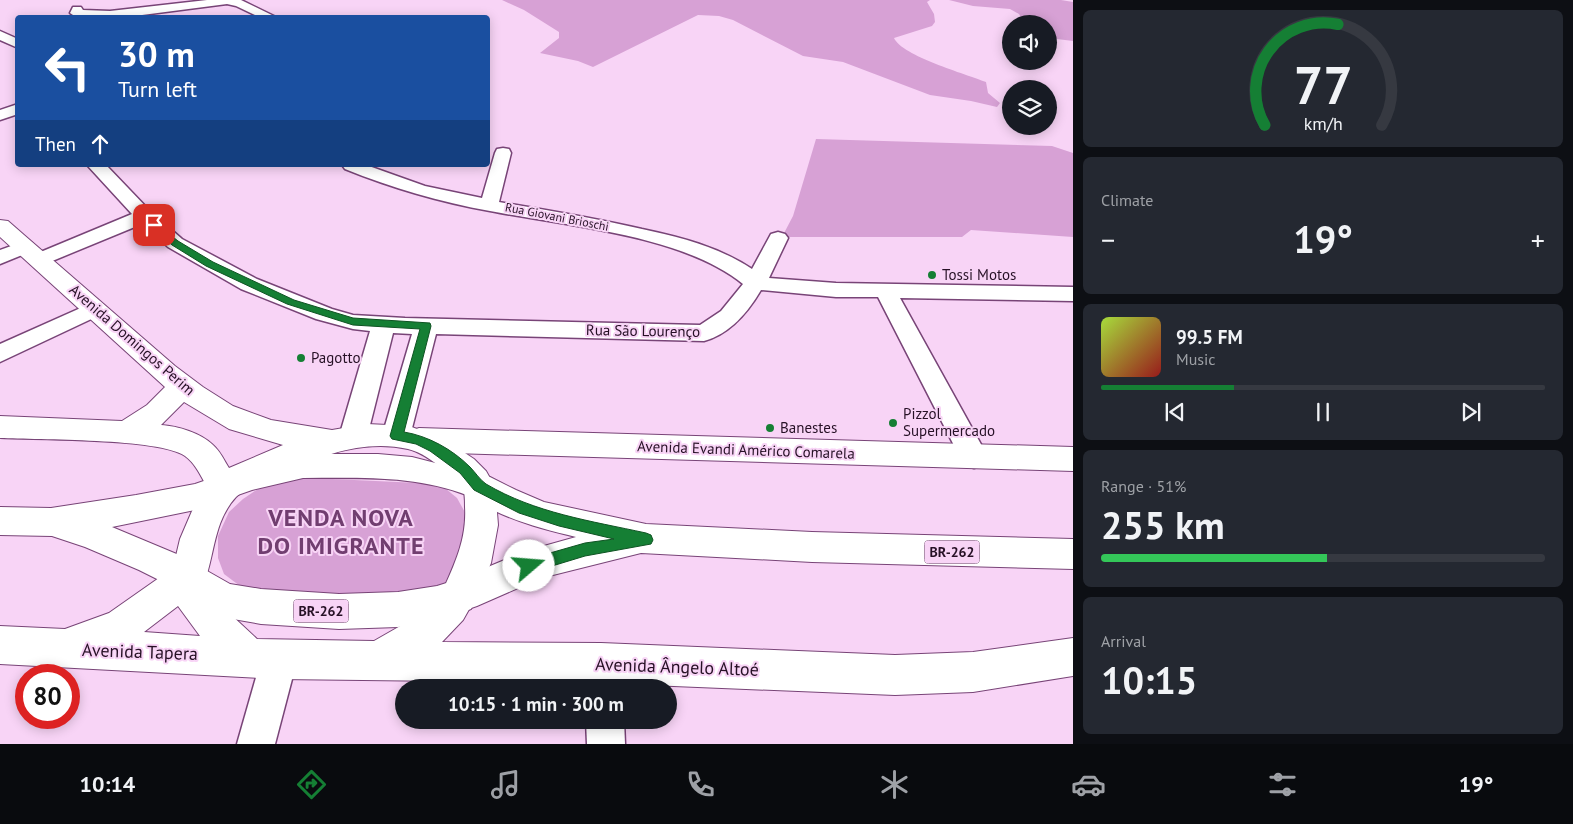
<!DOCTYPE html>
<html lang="en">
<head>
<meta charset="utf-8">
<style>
	body { margin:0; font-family:"PT Sans",sans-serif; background:#242831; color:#f1f3f6; height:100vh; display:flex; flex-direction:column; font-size:19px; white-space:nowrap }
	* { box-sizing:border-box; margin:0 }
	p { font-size:16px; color:#9ea1a6 }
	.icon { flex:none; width:28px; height:28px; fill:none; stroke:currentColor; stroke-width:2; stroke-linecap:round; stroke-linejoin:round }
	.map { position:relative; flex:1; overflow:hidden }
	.panel { display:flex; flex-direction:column; gap:10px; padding:10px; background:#0d0f14; width:500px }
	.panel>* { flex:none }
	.guide { position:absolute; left:15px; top:15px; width:475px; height:152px; border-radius:5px; box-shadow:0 2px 12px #0003; background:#1a4fa0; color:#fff; overflow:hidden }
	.buttons { position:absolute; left:1002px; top:15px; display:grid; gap:10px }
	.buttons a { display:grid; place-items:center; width:55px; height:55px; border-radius:50%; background:#171b24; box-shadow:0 2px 12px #0003; font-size:25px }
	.speed { position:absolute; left:15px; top:664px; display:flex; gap:10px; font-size:25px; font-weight:700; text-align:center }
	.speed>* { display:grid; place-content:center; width:65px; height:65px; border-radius:50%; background:#171b24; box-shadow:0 2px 12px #0003; line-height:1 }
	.speed .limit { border:8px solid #d22; background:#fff; color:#111 }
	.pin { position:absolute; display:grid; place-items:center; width:42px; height:42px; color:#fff; margin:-21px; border-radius:10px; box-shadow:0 2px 8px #0006 }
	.me { position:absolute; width:55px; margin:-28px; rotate:72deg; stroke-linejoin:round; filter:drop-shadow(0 0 4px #0008) }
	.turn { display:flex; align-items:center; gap:18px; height:105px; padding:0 20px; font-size:22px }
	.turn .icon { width:65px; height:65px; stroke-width:2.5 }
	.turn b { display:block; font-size:35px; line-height:42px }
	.then { display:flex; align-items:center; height:48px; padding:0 20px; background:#0003; gap:10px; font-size:19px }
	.big { font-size:38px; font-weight:600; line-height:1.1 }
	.panel .tile { flex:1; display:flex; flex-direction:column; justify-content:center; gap:8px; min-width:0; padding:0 18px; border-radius:8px; background:#242831 }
	.panel .dial { align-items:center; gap:0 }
	.dial svg { height:130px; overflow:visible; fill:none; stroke:#363941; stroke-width:7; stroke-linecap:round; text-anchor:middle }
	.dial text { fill:#f1f3f6; stroke:none }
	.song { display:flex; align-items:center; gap:15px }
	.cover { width:60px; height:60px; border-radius:8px; background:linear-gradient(135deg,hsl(80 70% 55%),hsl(0 70% 35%)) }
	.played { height:5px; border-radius:2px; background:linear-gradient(90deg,#157f34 30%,#363941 30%) }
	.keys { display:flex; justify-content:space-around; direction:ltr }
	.heat { display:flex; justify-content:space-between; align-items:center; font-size:28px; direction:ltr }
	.charge { height:8px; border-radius:4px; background:linear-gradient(90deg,#34c759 51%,#363941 0) }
	.trip { position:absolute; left:395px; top:679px; width:282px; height:50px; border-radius:25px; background:#171b24; box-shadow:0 2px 12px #0003; font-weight:600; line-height:50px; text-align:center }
	.tabs { display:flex; height:80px; justify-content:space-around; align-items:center; background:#090b0e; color:#9ea1a6 }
	.tabs .icon { width:35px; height:35px }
	.tabs .current { color:#157f34 }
	.tabs b { font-size:22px; color:#f1f3f6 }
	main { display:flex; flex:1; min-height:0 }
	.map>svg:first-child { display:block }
	.green { fill:#d7a1d5 }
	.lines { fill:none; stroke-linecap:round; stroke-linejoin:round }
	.street-casing { stroke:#784477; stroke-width:3 }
	.secondary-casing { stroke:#784477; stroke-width:2 }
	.primary-casing { stroke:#784477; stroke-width:2 }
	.highway-casing { stroke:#784477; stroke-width:2 }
	.street { fill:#fff; fill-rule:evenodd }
	.secondary { fill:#fff; fill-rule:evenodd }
	.primary { fill:#fff; fill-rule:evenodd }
	.highway { fill:#fff; fill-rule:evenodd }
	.route { fill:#157f34; stroke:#0e5322 }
	.poi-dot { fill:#157f34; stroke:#f8d4f6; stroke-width:2 }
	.labels { text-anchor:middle; stroke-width:4; stroke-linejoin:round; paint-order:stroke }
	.far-street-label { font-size:12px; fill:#271126; stroke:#f8d4f6 }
	.shield { fill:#f8d4f6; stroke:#664c64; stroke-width:1 }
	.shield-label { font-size:14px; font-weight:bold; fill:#271126 }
	.poi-label { font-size:15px; fill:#271126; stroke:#f8d4f6; text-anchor:start }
	.street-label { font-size:15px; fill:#271126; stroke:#f8d4f6 }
	.near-street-label { font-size:18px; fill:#271126; stroke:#f8d4f6 }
	.near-district-label { font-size:24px; font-weight:bold; letter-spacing:1px; fill:#713e70; stroke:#f8d4f6 }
</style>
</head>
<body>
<main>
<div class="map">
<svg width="1073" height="744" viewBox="0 0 1073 744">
	<rect width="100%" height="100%" fill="#f8d4f6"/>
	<!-- green -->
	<g class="green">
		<path d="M 502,0 L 930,0 L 927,2 L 934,14 L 935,22 L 932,26 L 894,38 C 902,56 966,74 986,82 L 988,93 L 1000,103 L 997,107 L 971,101 L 930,95 L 843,62 L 803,56 L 733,20 L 719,16 L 698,15 L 593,67 L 578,61 L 540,53 L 559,38 L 559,32 L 524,10 Z"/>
		<path d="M 949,0 L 1061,0 L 1073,2 L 1073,41 L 1049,38 L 1049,24 L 1025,24 L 1019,14 L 1010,9 L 973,6 Z"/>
		<path d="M 816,139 L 1052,146 L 1073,153 L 1073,237 L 971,230 L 962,237 L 782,237 L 793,216 Z"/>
		<path d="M 311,478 L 440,484 L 457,498 L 467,516 L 456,577 L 426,597 L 248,592 L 224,574 L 218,558 L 218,536 L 229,512 L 243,499 L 261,487 L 283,479 Z"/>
	</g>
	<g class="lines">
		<defs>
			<g id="street">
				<path d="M 207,0 L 241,0 L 278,18 L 261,18 L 236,6 L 227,4 L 119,18 L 76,17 L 70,13 L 73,7 L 81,7 L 83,10 L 110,11 Z"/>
				<path d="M 0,31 L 18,39 L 18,48 L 0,40 Z"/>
				<path d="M 18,104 L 18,114 L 0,120 L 0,110 Z"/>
				<path d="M 503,148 L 509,149 L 511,153 L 499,202 C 547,210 595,218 642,229 C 680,237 719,247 752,269 L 771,234 L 778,232 L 785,234 L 788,238 L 769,278 L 836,283 L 1073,287 L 1073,301 L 900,298 L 988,457 L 984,465 L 974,468 L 964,465 L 878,297 L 836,297 L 761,290 C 748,312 730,334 704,341 L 436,334 L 410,436 L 406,443 L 396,446 L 386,443 L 382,436 L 412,334 L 393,333 L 367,437 L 363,444 L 353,447 L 343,444 L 339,437 L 370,331 L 353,329 L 316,319 L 241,289 L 168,247 L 142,224 L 45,264 L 38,266 L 31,264 L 28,260 L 31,256 L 132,214 L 87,165 L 106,165 L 151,212 L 182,239 L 257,279 L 332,309 L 353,315 L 405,318 L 700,325 L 721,311 L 743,284 C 683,235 566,226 490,211 C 440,202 392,188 345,169 L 342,165 L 366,165 L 425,186 L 482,198 L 495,153 L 497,149 Z"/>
				<path d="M 25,241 L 32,243 L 35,247 L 32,251 L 0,264 L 0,250 Z"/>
				<path d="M 94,302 L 102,304 L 105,309 L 102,314 L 0,362 L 0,344 Z"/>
				<path d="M 279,642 L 292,648 L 297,660 L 275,744 L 237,744 L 261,660 L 266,648 Z"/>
				<path d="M 586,720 L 624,720 L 625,744 L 587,744 Z"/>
			</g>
			<g id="secondary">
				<path d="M 419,428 L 1073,447 L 1073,471 L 419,452 L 408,448 L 404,440 L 408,432 Z"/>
				<path d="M 189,561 L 202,566 L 210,590 L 228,612 L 257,639 L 374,641 L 409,621 L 428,605 L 445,585 L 458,580 L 471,585 L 476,597 L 463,620 L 442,642 L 601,643 L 895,655 L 973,652 L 1073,638 L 1073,676 L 973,692 L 895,695 L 601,683 L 279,679 L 0,664 L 0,626 L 65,629 L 109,613 L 176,566 ZM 178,606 L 200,636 L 144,632 Z"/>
			</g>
			<path id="primary" d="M 0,220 L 8,221 L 24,235 L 175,366 L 203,387 L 233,406 L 271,420 L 332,430 L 367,424 L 409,426 L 444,439 L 474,459 L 486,471 L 495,487 L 498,525 L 491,563 L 471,609 L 458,614 L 445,609 L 440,597 C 453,567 467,541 465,507 C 465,501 465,493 463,488 C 459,481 450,474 444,470 C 433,461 421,452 408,449 C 366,439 324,455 286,470 C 269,477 249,484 236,497 C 212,523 215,559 202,588 L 189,593 L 176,588 L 171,577 L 180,539 L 192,511 L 207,487 C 201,476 195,463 185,456 C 159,438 37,440 0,438 L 0,416 L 122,421 L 147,405 L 165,387 L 0,237 ZM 184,402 L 229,429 L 283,445 L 229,468 C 224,460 220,451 213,445 C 201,433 178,426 161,425 Z"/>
			<path id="highway" d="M 303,454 L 378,454 L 412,457 L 490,477 L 516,490 L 544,502 L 646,524 L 812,532 L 1073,539 L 1073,569 L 812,562 L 641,553 L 541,578 L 477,606 L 437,620 L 398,627 L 339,629 L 261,624 L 233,619 L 206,608 L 175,588 L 139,570 L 85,547 L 52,536 L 0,535 L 0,507 L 51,508 L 136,495 L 195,484 L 250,465 ZM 303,478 C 359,478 416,475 469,496 C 478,500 485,506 493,510 C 519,523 547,530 576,537 L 526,551 L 459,579 L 437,586 L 398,592 L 339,594 L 261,589 L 230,584 L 179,555 L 112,527 L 195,510 L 252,490 Z"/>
		</defs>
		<!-- street casing -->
		<use href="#street" class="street-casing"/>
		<!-- secondary casing -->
		<use href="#secondary" class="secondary-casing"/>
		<!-- primary casing -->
		<use href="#primary" class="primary-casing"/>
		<!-- highway casing -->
		<use href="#highway" class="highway-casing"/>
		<!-- street -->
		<use href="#street" class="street"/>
		<!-- secondary -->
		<use href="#secondary" class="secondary"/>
		<!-- primary -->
		<use href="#primary" class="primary"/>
		<!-- highway -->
		<use href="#highway" class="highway"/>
	</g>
	<!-- route -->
	<path class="route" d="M 154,222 L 178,241 L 213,262 L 294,300 L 353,318 L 430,323 L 431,326 L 404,432 C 428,436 452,449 470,467 C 475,472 480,480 486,484 C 535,513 591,521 646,533 L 651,535 L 653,540 L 651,544 L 585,556 L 529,573 L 524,571 L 522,566 L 524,561 L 529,559 L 585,543 L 614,539 L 559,526 L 519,513 L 474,490 L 460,473 L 430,451 L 416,444 L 392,439 L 390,436 L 420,329 L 353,325 L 287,304 L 206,266 L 172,245 L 151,227 L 151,223 Z"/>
	<!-- markers -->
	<g class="poi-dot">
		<circle cx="932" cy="275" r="5"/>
		<circle cx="301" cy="358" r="5"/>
		<circle cx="893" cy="423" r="5"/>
		<circle cx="770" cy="428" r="5"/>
	</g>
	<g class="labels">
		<!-- far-street labels -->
		<g class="far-street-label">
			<text transform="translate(557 217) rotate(11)" y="4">Rua Giovani Brioschi</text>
		</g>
		<!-- shield labels -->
		<g class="shield">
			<rect x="924.5" y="540.5" width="55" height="23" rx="4"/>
			<rect x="293.5" y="599.5" width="55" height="23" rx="4"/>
		</g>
		<g class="shield-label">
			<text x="952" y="557">BR-262</text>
			<text x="321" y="616">BR-262</text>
		</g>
		<!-- poi labels -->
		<g class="poi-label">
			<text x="942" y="280">Tossi Motos</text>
			<text x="311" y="363">Pagotto</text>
			<text x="903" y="419">Pizzol<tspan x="903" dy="17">Supermercado</tspan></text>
			<text x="780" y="433">Banestes</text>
		</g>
		<!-- street labels -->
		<g class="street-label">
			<text transform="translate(643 331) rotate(1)" y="5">Rua São Lourenço</text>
			<text transform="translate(132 340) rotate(41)" y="5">Avenida Domingos Perim</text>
			<text transform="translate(746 450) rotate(2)" y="5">Avenida Evandi Américo Comarela</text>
		</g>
		<!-- near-street labels -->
		<g class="near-street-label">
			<text transform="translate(140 652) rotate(2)" y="6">Avenida Tapera</text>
			<text transform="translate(677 667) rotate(2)" y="6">Avenida Ângelo Altoé</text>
		</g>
		<!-- near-district labels -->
		<g class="near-district-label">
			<text x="341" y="526">VENDA NOVA<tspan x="341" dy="28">DO IMIGRANTE</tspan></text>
		</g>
	</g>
</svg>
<div class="buttons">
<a><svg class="icon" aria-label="sound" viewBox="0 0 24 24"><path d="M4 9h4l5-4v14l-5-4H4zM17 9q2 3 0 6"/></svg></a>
<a><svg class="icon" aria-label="layers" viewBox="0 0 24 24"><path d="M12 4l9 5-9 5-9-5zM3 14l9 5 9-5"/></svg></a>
</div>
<div class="speed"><div class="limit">80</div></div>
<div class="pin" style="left:154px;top:225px;background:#d93025"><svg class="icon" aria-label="arrive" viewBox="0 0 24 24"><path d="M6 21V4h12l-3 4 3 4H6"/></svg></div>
<svg class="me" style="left:529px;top:566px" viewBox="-20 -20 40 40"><circle r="19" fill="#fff"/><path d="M0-13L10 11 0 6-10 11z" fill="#157f34"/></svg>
<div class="trip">10:15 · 1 min · 300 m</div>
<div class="guide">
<div class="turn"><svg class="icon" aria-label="left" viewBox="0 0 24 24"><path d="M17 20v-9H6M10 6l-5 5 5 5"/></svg><div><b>30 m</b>Turn left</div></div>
<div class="then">Then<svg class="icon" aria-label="ahead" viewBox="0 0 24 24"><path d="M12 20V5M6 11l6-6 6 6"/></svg></div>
</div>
</div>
<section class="panel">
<div class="tile dial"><svg viewBox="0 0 100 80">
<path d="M14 69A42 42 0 1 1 86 69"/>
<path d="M14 69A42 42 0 0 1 59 7" stroke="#157f34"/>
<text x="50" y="56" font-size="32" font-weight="700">77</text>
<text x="50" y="72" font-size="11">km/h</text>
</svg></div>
<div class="tile"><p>Climate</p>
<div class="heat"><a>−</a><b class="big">19°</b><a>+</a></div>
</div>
<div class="tile">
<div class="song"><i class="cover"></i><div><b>99.5 FM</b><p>Music</p></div></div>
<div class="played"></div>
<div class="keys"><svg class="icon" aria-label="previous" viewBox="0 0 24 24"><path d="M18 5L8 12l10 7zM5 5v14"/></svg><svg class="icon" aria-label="pause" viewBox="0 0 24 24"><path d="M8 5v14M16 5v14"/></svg><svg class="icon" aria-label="next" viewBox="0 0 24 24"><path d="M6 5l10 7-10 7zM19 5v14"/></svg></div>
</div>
<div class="tile"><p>Range · 51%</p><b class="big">255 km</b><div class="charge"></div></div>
<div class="tile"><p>Arrival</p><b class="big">10:15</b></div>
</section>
</main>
<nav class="tabs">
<b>10:14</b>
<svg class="icon current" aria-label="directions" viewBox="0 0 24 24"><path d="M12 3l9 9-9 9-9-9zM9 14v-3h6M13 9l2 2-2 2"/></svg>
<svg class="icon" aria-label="music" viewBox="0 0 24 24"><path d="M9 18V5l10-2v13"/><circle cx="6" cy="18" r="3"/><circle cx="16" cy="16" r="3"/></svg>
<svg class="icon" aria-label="phone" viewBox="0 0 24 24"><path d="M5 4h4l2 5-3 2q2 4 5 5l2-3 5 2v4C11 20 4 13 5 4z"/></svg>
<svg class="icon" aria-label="climate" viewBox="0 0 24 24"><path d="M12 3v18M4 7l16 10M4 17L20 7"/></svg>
<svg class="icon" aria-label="car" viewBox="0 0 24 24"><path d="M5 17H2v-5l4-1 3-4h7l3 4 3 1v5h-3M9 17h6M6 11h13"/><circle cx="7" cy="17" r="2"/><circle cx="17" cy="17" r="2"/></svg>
<svg class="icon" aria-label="filters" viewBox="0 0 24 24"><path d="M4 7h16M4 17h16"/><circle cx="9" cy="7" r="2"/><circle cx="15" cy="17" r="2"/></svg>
<b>19°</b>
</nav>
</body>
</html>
